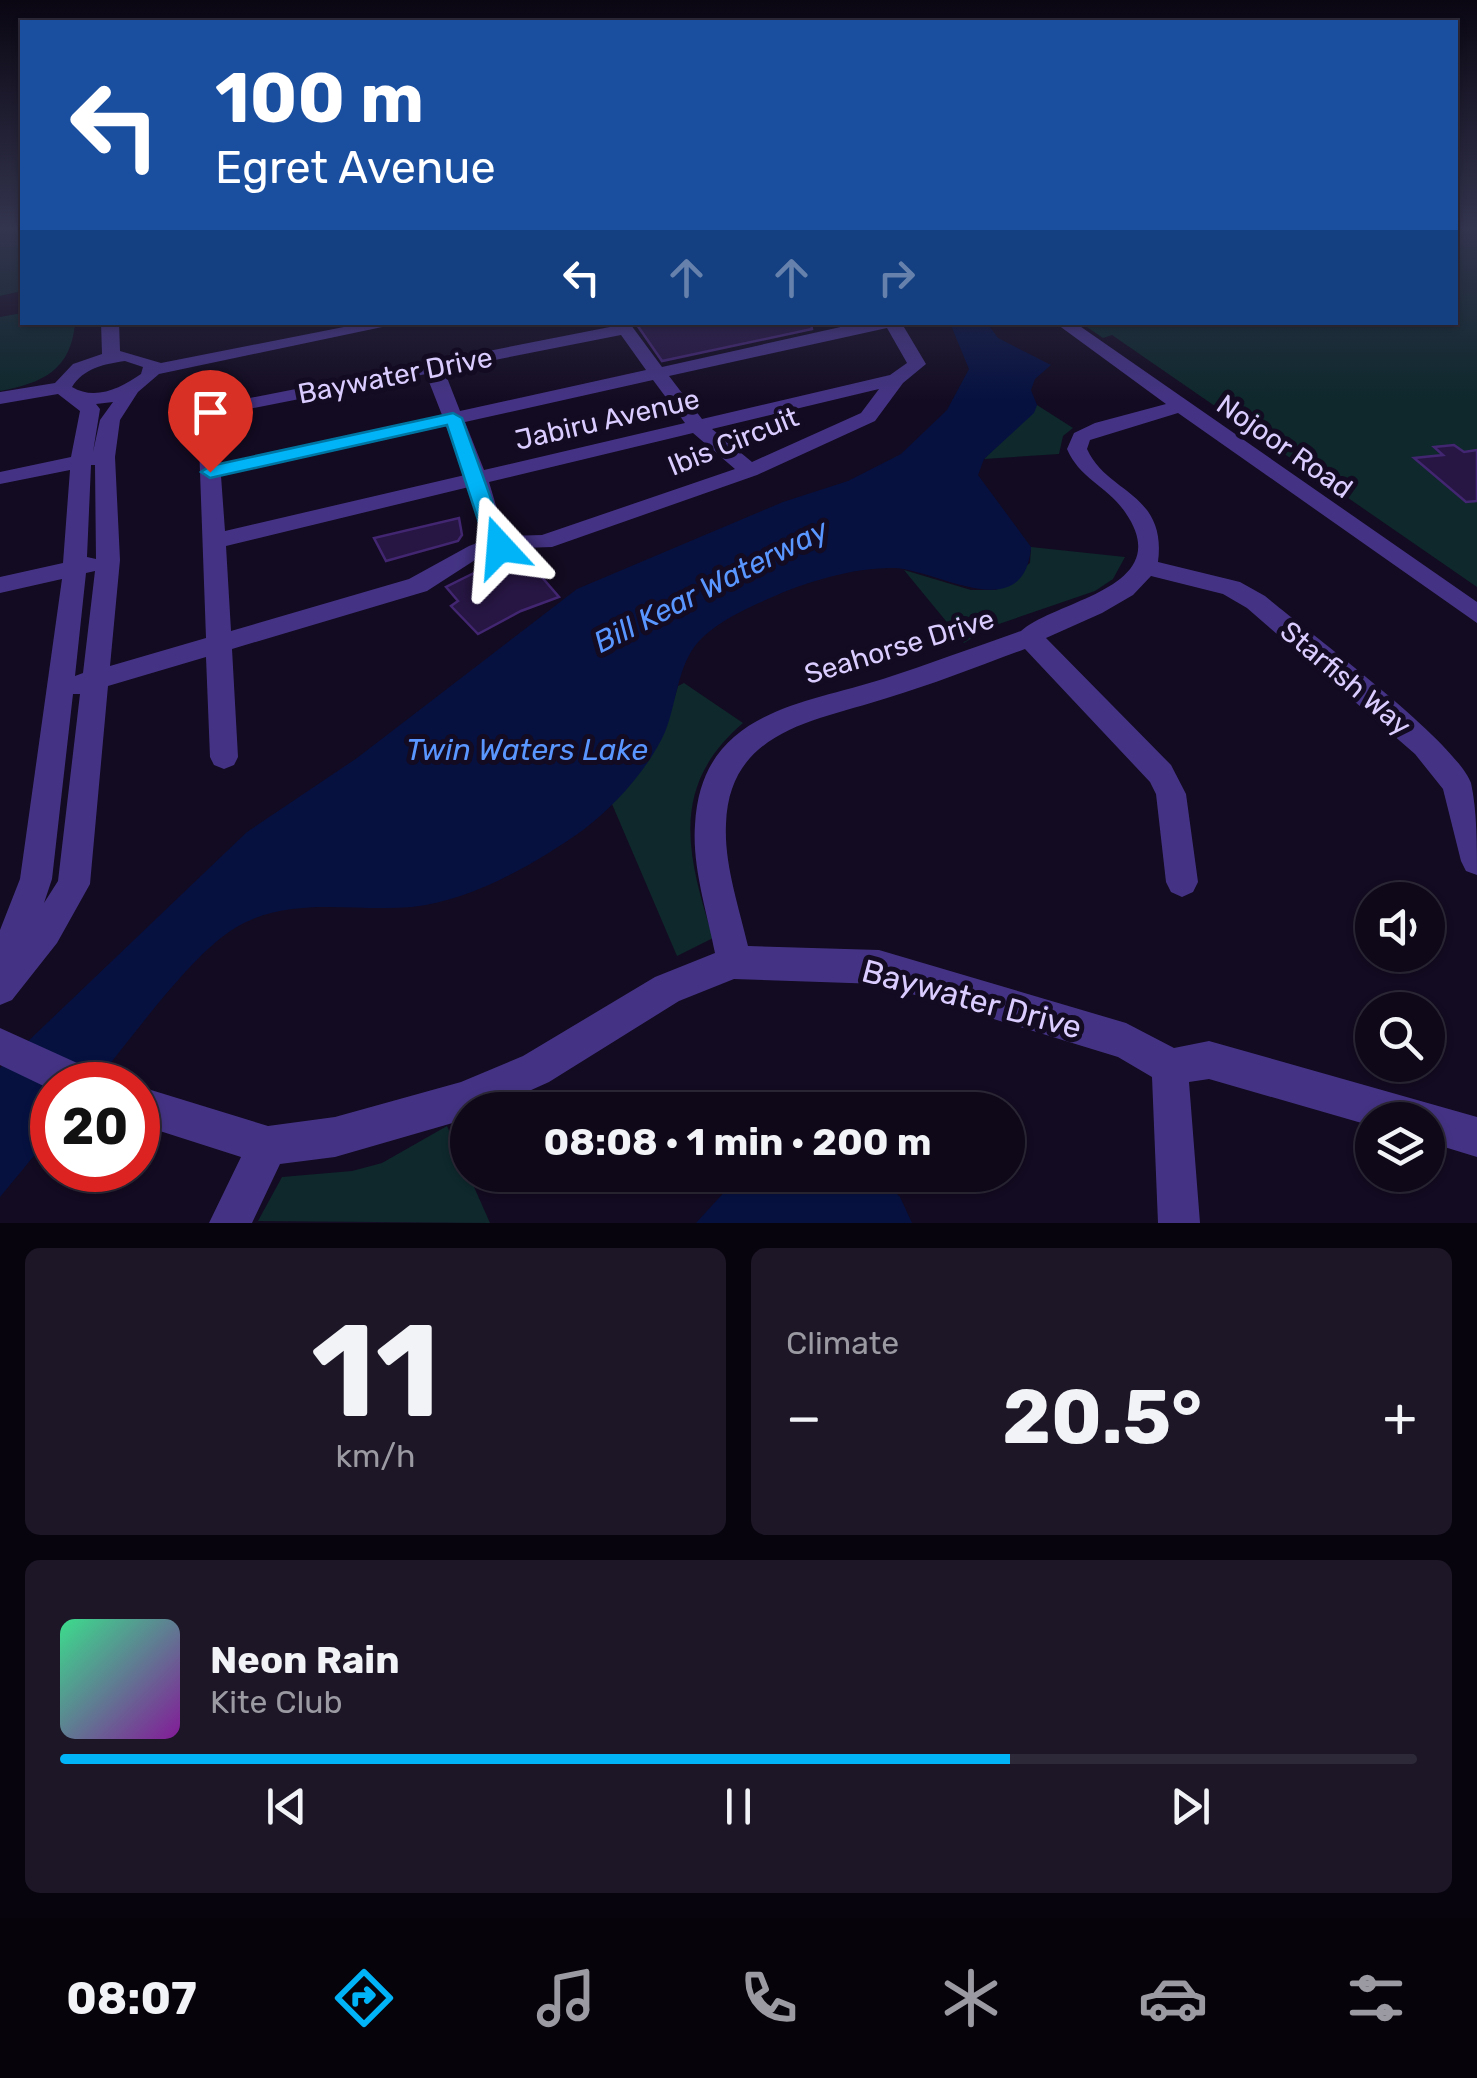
<!DOCTYPE html>
<html lang="en">
<head>
<meta charset="utf-8">
<style>
	body { margin:0; font-family:Rubik,sans-serif; background:#1c1626; color:#f1f3f6; height:100vh; display:flex; flex-direction:column; font-size:38px; white-space:nowrap }
	* { box-sizing:border-box; margin:0 }
	p { font-size:32px; color:#9b9aa2 }
	.icon { flex:none; width:55px; height:55px; fill:none; stroke:currentColor; stroke-width:2; stroke-linecap:round; stroke-linejoin:round }
	.map { position:relative; height:1223px; overflow:hidden }
	.side { display:flex; flex-direction:column; gap:25px; padding:25px; background:#08040e; flex:1 }
	.side>* { flex:none }
	.guide { position:absolute; left:20px; top:20px; width:1438px; height:305px; border-radius:0px; box-shadow:0 2px 8px #0004,0 0 0 2px #2e2938; background:#1a4fa0; color:#fff; overflow:hidden }
	.tools { position:absolute; left:1355px; top:882px; display:grid; gap:20px }
	.tools a { display:grid; place-items:center; width:90px; height:90px; border-radius:50%; background:#0e0819; box-shadow:0 2px 8px #0004,0 0 0 2px #2e2938; font-size:50px }
	.speed { position:absolute; left:30px; top:1062px; display:flex; gap:20px; font-size:50px; font-weight:700; text-align:center }
	.speed>* { display:grid; place-content:center; width:130px; height:130px; border-radius:50%; background:#0e0819; box-shadow:0 2px 8px #0004,0 0 0 2px #2e2938; line-height:1 }
	.speed .limit { border:15px solid #d22; background:#fff; color:#111 }
	.pin { position:absolute; display:grid; place-items:center; width:85px; height:85px; color:#fff; margin:-102px -42px; border-radius:50% 50% 50% 0; rotate:-45deg; box-shadow:0 0 10px #0007 }
	.pin .icon { rotate:45deg }
	.me { position:absolute; width:110px; margin:-55px; rotate:341deg; stroke-linejoin:round; filter:drop-shadow(0 0 8px #0008) }
	.turn { display:flex; align-items:center; gap:35px; height:210px; padding:0 30px; font-size:45px }
	.turn .icon { width:130px; height:130px; stroke-width:2.5 }
	.turn b { display:block; font-size:70px; line-height:85px }
	.lanes { display:flex; align-items:center; height:95px; padding:0 30px; background:#0003; justify-content:center; gap:50px; direction:ltr }
	.lanes .off { opacity:.35 }
	.big { font-size:75px; font-weight:700; line-height:1.1 }
	.side .tile { flex:1; display:flex; flex-direction:column; justify-content:center; gap:15px; min-width:0; padding:0 35px; border-radius:15px; background:#1c1626 }
	.side .dial { align-items:center; gap:0 }
	.dial b { font-size:130px; line-height:1 }
	.song { display:flex; align-items:center; gap:30px }
	.cover { width:120px; height:120px; border-radius:15px; background:linear-gradient(135deg,hsl(150 70% 55%),hsl(290 70% 35%)) }
	.played { height:10px; border-radius:5px; background:linear-gradient(90deg,#00b4f7 70%,#2e2938 70%) }
	.keys { display:flex; justify-content:space-around; direction:ltr }
	.heat { display:flex; justify-content:space-between; align-items:center; font-size:55px; direction:ltr }
	.side .tiles { flex:1; display:grid; gap:25px; grid-template-columns:1fr 1fr }
	.tile:last-child { grid-column:span 2 }
	.trip { position:absolute; left:450px; top:1092px; width:575px; height:100px; border-radius:50px; background:#0e0819; box-shadow:0 2px 8px #0004,0 0 0 2px #2e2938; font-weight:700; line-height:100px; text-align:center }
	.tabs { display:flex; height:160px; justify-content:space-around; align-items:center; background:#06030a; color:#9b9aa2 }
	.tabs .icon { width:70px; height:70px }
	.tabs .active { color:#00b4f7 }
	.tabs b { font-size:45px; color:#f1f3f6 }
	.map>svg:first-child { display:block }
	.green { fill:#0e282c }
	.water { fill:#061140 }
	.building { fill:#271644; stroke:#422671; stroke-width:2.5 }
	.lines { fill:none; stroke-linecap:round; stroke-linejoin:round }
	.minor { fill:#443384; fill-rule:evenodd }
	.route { fill:#00b4f7; stroke:#0075a1; stroke-width:2.5 }
	.labels { text-anchor:middle; stroke-width:10; stroke-linejoin:round; paint-order:stroke }
	.street-label { font-size:28px; fill:#daccff; stroke:#130b21 }
	.water-label { font-size:30px; font-style:italic; fill:#5a96ff; stroke:#130b21 }
	.near-street-label { font-size:32px; fill:#daccff; stroke:#130b21 }
</style>
</head>
<body>
<div class="map">
<svg width="1477" height="1223" viewBox="0 0 1477 1223">
	<rect width="100%" height="100%" fill="#130b21"/>
	<!-- green -->
	<g class="green">
		<path d="M 0,230 L 22,230 L 22,291 L 0,296 Z"/>
		<path d="M 1455,230 L 1477,230 L 1477,587 L 1112,335 L 1103,338 L 1081,323 L 1455,322 Z"/>
		<path d="M 22,313 L 22,322 L 75,323 C 71,370 43,383 0,391 L 0,317 Z"/>
		<path d="M 1037,405 L 1073,428 L 1063,436 L 1059,454 L 984,459 Z"/>
		<path d="M 1031,547 L 1125,557 L 1113,579 L 1095,591 L 990,627 L 964,643 L 904,570 L 971,590 L 996,590 L 1030,563 Z"/>
		<path d="M 684,683 L 743,723 C 669,786 687,855 713,938 L 677,956 L 612,804 C 648,762 663,739 678,686 Z"/>
		<path d="M 447,1126 L 490,1223 L 258,1221 L 282,1177 L 352,1171 L 382,1163 Z"/>
	</g>
	<!-- water -->
	<g class="water">
		<path d="M 950,323 L 987,323 L 998,338 L 1051,365 L 1035,379 L 1031,390 L 1037,405 L 1034,413 L 984,459 L 978,475 L 1031,547 C 1024,628 936,569 894,568 C 855,567 805,582 770,598 C 747,608 723,619 704,636 C 677,660 678,700 665,732 C 649,768 614,807 583,830 C 535,864 471,901 412,907 C 351,912 289,895 235,928 C 190,955 128,1043 93,1085 L 52,1085 L 52,1134 L 0,1197 L 0,1068 L 247,832 L 357,758 L 577,589 L 783,502 L 848,481 L 901,454 L 947,410 L 969,369 Z"/>
		<path d="M 740,1175 L 878,1175 L 900,1197 L 912,1223 L 696,1223 Z"/>
	</g>
	<!-- building -->
	<g class="building">
		<path d="M 635,322 L 811,322 L 812,329 L 662,361 Z"/>
		<path d="M 1454,445 L 1464,452 L 1477,450 L 1477,501 L 1466,502 L 1414,458 L 1443,455 L 1434,447 Z"/>
		<path d="M 459,518 L 462,535 L 458,541 L 386,561 L 374,538 Z"/>
		<path d="M 504,552 L 516,552 L 527,560 L 559,597 L 521,611 L 478,634 L 451,606 L 458,601 L 446,587 L 482,569 L 480,564 Z"/>
	</g>
	<g class="lines">
		<!-- minor -->
		<g class="minor">
			<path d="M 101,322 L 119,322 L 120,351 L 161,363 L 369,322 L 406,322 L 159,374 L 138,392 L 120,420 L 115,457 L 120,560 L 110,666 L 206,638 L 198,416 L 204,407 L 625,324 L 631,325 L 662,367 L 863,322 L 901,322 L 926,364 L 903,383 L 875,421 L 757,475 L 552,547 L 493,549 L 491,542 L 483,535 L 469,487 L 226,546 L 231,631 L 409,579 L 469,546 L 477,543 L 489,551 L 427,591 L 232,649 L 238,757 L 234,765 L 224,769 L 214,765 L 210,757 L 206,657 L 108,686 L 90,884 L 57,943 L 12,1000 L 0,1005 L 0,930 L 20,879 L 62,579 L 0,593 L 0,577 L 63,563 L 70,470 L 0,484 L 0,472 L 71,457 L 80,411 L 58,394 L 0,404 L 0,392 L 55,383 L 73,364 L 102,354 ZM 887,328 L 907,363 L 890,375 L 702,419 L 669,376 ZM 621,335 L 646,370 L 460,411 L 444,370 ZM 125,361 L 143,367 L 141,374 C 121,388 95,401 72,387 C 84,368 104,364 125,361 ZM 426,374 L 442,415 L 221,463 L 218,415 ZM 653,380 L 685,423 L 484,470 L 465,422 ZM 879,389 L 861,413 L 752,462 L 712,429 ZM 113,402 L 100,420 L 93,452 L 100,409 L 96,404 ZM 446,426 L 465,475 L 225,531 L 221,476 ZM 693,433 L 735,469 L 542,535 L 505,536 L 489,482 ZM 91,465 L 95,465 L 96,559 L 87,557 ZM 95,571 L 83,673 L 75,676 L 86,573 ZM 73,694 L 80,694 L 58,881 L 44,903 L 52,879 Z"/>
			<path d="M 1054,322 L 1074,322 L 1477,602 L 1477,623 L 1178,413 L 1090,440 L 1087,449 C 1107,494 1167,492 1158,562 L 1240,582 L 1265,596 C 1308,632 1454,739 1471,783 C 1477,810 1477,846 1477,875 L 1466,871 L 1461,861 L 1443,789 L 1415,754 L 1247,608 L 1223,594 L 1151,576 L 1133,595 L 1102,613 L 1046,638 L 1171,765 L 1186,794 L 1198,882 L 1193,892 L 1182,897 L 1171,892 L 1166,882 L 1156,794 L 1150,782 L 1025,649 C 979,666 934,684 887,698 C 817,721 729,729 726,824 C 724,864 739,907 748,946 L 879,950 L 1126,1023 L 1174,1048 L 1209,1041 L 1477,1117 L 1477,1157 L 1428,1142 L 1428,1120 L 1372,1120 L 1372,1126 L 1209,1079 L 1189,1082 L 1200,1223 L 1158,1223 L 1152,1077 L 1118,1057 L 879,984 L 734,979 L 679,1001 L 549,1082 L 487,1110 L 468,1110 L 468,1118 L 463,1120 L 335,1157 L 280,1164 L 252,1223 L 209,1223 L 241,1157 L 138,1124 L 138,1086 L 268,1126 L 335,1117 L 461,1082 L 523,1056 L 655,977 L 715,953 C 707,912 692,867 695,825 C 701,711 801,705 883,679 C 929,664 975,647 1021,631 C 1057,599 1178,588 1125,512 C 1108,487 1079,478 1067,449 L 1074,433 L 1095,423 L 1166,404 Z"/>
			<path d="M 0,1028 L 97,1072 L 103,1085 L 52,1085 L 52,1090 L 0,1065 Z"/>
		</g>
	</g>
	<!-- sky -->
	<linearGradient id="sky" x2="0" y2="1"><stop stop-color="#0a0612"/><stop offset="0.57" stop-color="#33344e"/><stop offset="1" stop-color="#33344e" stop-opacity="0"/></linearGradient>
	<rect width="1477" height="401" fill="url(#sky)"/>
	<!-- route -->
	<path class="route" d="M 453,413 L 462,418 L 503,532 L 512,540 L 507,552 L 492,552 L 483,535 L 447,425 L 210,478 L 201,472 L 210,466 Z"/>
	<g class="labels">
		<!-- street labels -->
		<g class="street-label">
			<text transform="translate(395 375) rotate(-11)" y="10">Baywater Drive</text>
			<text transform="translate(607 419) rotate(-13)" y="10">Jabiru Avenue</text>
			<text transform="translate(733 441) rotate(-22)" y="10">Ibis Circuit</text>
			<text transform="translate(1285 446) rotate(35)" y="10">Nojoor Road</text>
			<text transform="translate(899 646) rotate(-17)" y="10">Seahorse Drive</text>
			<text transform="translate(1346 678) rotate(40)" y="10">Starfish Way</text>
		</g>
		<!-- water labels -->
		<g class="water-label">
			<text transform="translate(711 586) rotate(-27)" y="10">Bill Kear Waterway</text>
			<text x="527" y="760">Twin Waters Lake</text>
		</g>
		<!-- near-street labels -->
		<g class="near-street-label">
			<text transform="translate(972 999) rotate(15)" y="11">Baywater Drive</text>
		</g>
	</g>
</svg>
<div class="tools">
<a><svg class="icon" aria-label="sound" viewBox="0 0 24 24"><path d="M4 9h4l5-4v14l-5-4H4zM17 9q2 3 0 6"/></svg></a>
<a><svg class="icon" aria-label="search" viewBox="0 0 24 24"><circle cx="10" cy="10" r="6"/><path d="M15 15l6 6"/></svg></a>
<a><svg class="icon" aria-label="layers" viewBox="0 0 24 24"><path d="M12 4l9 5-9 5-9-5zM3 14l9 5 9-5"/></svg></a>
</div>
<div class="speed"><div class="limit">20</div></div>
<div class="pin" style="left:210px;top:472px;background:#d93025"><svg class="icon" aria-label="arrive" viewBox="0 0 24 24"><path d="M6 21V4h12l-3 4 3 4H6"/></svg></div>
<svg class="me" style="left:500px;top:547px" viewBox="-20 -20 40 40"><path d="M0-17L14 15 0 8-14 15z" fill="#00b4f7" stroke="#fff" stroke-width="4"/></svg>
<div class="trip">08:08 · 1 min · 200 m</div>
<div class="guide">
<div class="turn"><svg class="icon" aria-label="left" viewBox="0 0 24 24"><path d="M17 20v-9H6M10 6l-5 5 5 5"/></svg><div><b>100 m</b>Egret Avenue</div></div>
<div class="lanes"><svg class="icon" aria-label="left" viewBox="0 0 24 24"><path d="M17 20v-9H6M10 6l-5 5 5 5"/></svg><svg class="icon off" aria-label="ahead" viewBox="0 0 24 24"><path d="M12 20V5M6 11l6-6 6 6"/></svg><svg class="icon off" aria-label="ahead" viewBox="0 0 24 24"><path d="M12 20V5M6 11l6-6 6 6"/></svg><svg class="icon off" aria-label="right" viewBox="0 0 24 24"><path d="M7 20v-9h11M14 6l5 5-5 5"/></svg></div>
</div>
</div>
<section class="side">
<div class="tiles">
<div class="tile dial"><b>11</b><p>km/h</p></div>
<div class="tile"><p>Climate</p>
<div class="heat"><a>−</a><b class="big">20.5°</b><a>+</a></div>
</div>
<div class="tile">
<div class="song"><i class="cover"></i><div><b>Neon Rain</b><p>Kite Club</p></div></div>
<div class="played"></div>
<div class="keys"><svg class="icon" aria-label="previous" viewBox="0 0 24 24"><path d="M18 5L8 12l10 7zM5 5v14"/></svg><svg class="icon" aria-label="pause" viewBox="0 0 24 24"><path d="M8 5v14M16 5v14"/></svg><svg class="icon" aria-label="next" viewBox="0 0 24 24"><path d="M6 5l10 7-10 7zM19 5v14"/></svg></div>
</div>
</div>
</section>
<nav class="tabs">
<b>08:07</b>
<svg class="icon active" aria-label="directions" viewBox="0 0 24 24"><path d="M12 3l9 9-9 9-9-9zM9 14v-3h6M13 9l2 2-2 2"/></svg>
<svg class="icon" aria-label="music" viewBox="0 0 24 24"><path d="M9 18V5l10-2v13"/><circle cx="6" cy="18" r="3"/><circle cx="16" cy="16" r="3"/></svg>
<svg class="icon" aria-label="phone" viewBox="0 0 24 24"><path d="M5 4h4l2 5-3 2q2 4 5 5l2-3 5 2v4C11 20 4 13 5 4z"/></svg>
<svg class="icon" aria-label="climate" viewBox="0 0 24 24"><path d="M12 3v18M4 7l16 10M4 17L20 7"/></svg>
<svg class="icon" aria-label="car" viewBox="0 0 24 24"><path d="M5 17H2v-5l4-1 3-4h7l3 4 3 1v5h-3M9 17h6M6 11h13"/><circle cx="7" cy="17" r="2"/><circle cx="17" cy="17" r="2"/></svg>
<svg class="icon" aria-label="filters" viewBox="0 0 24 24"><path d="M4 7h16M4 17h16"/><circle cx="9" cy="7" r="2"/><circle cx="15" cy="17" r="2"/></svg>
</nav>
</body>
</html>
